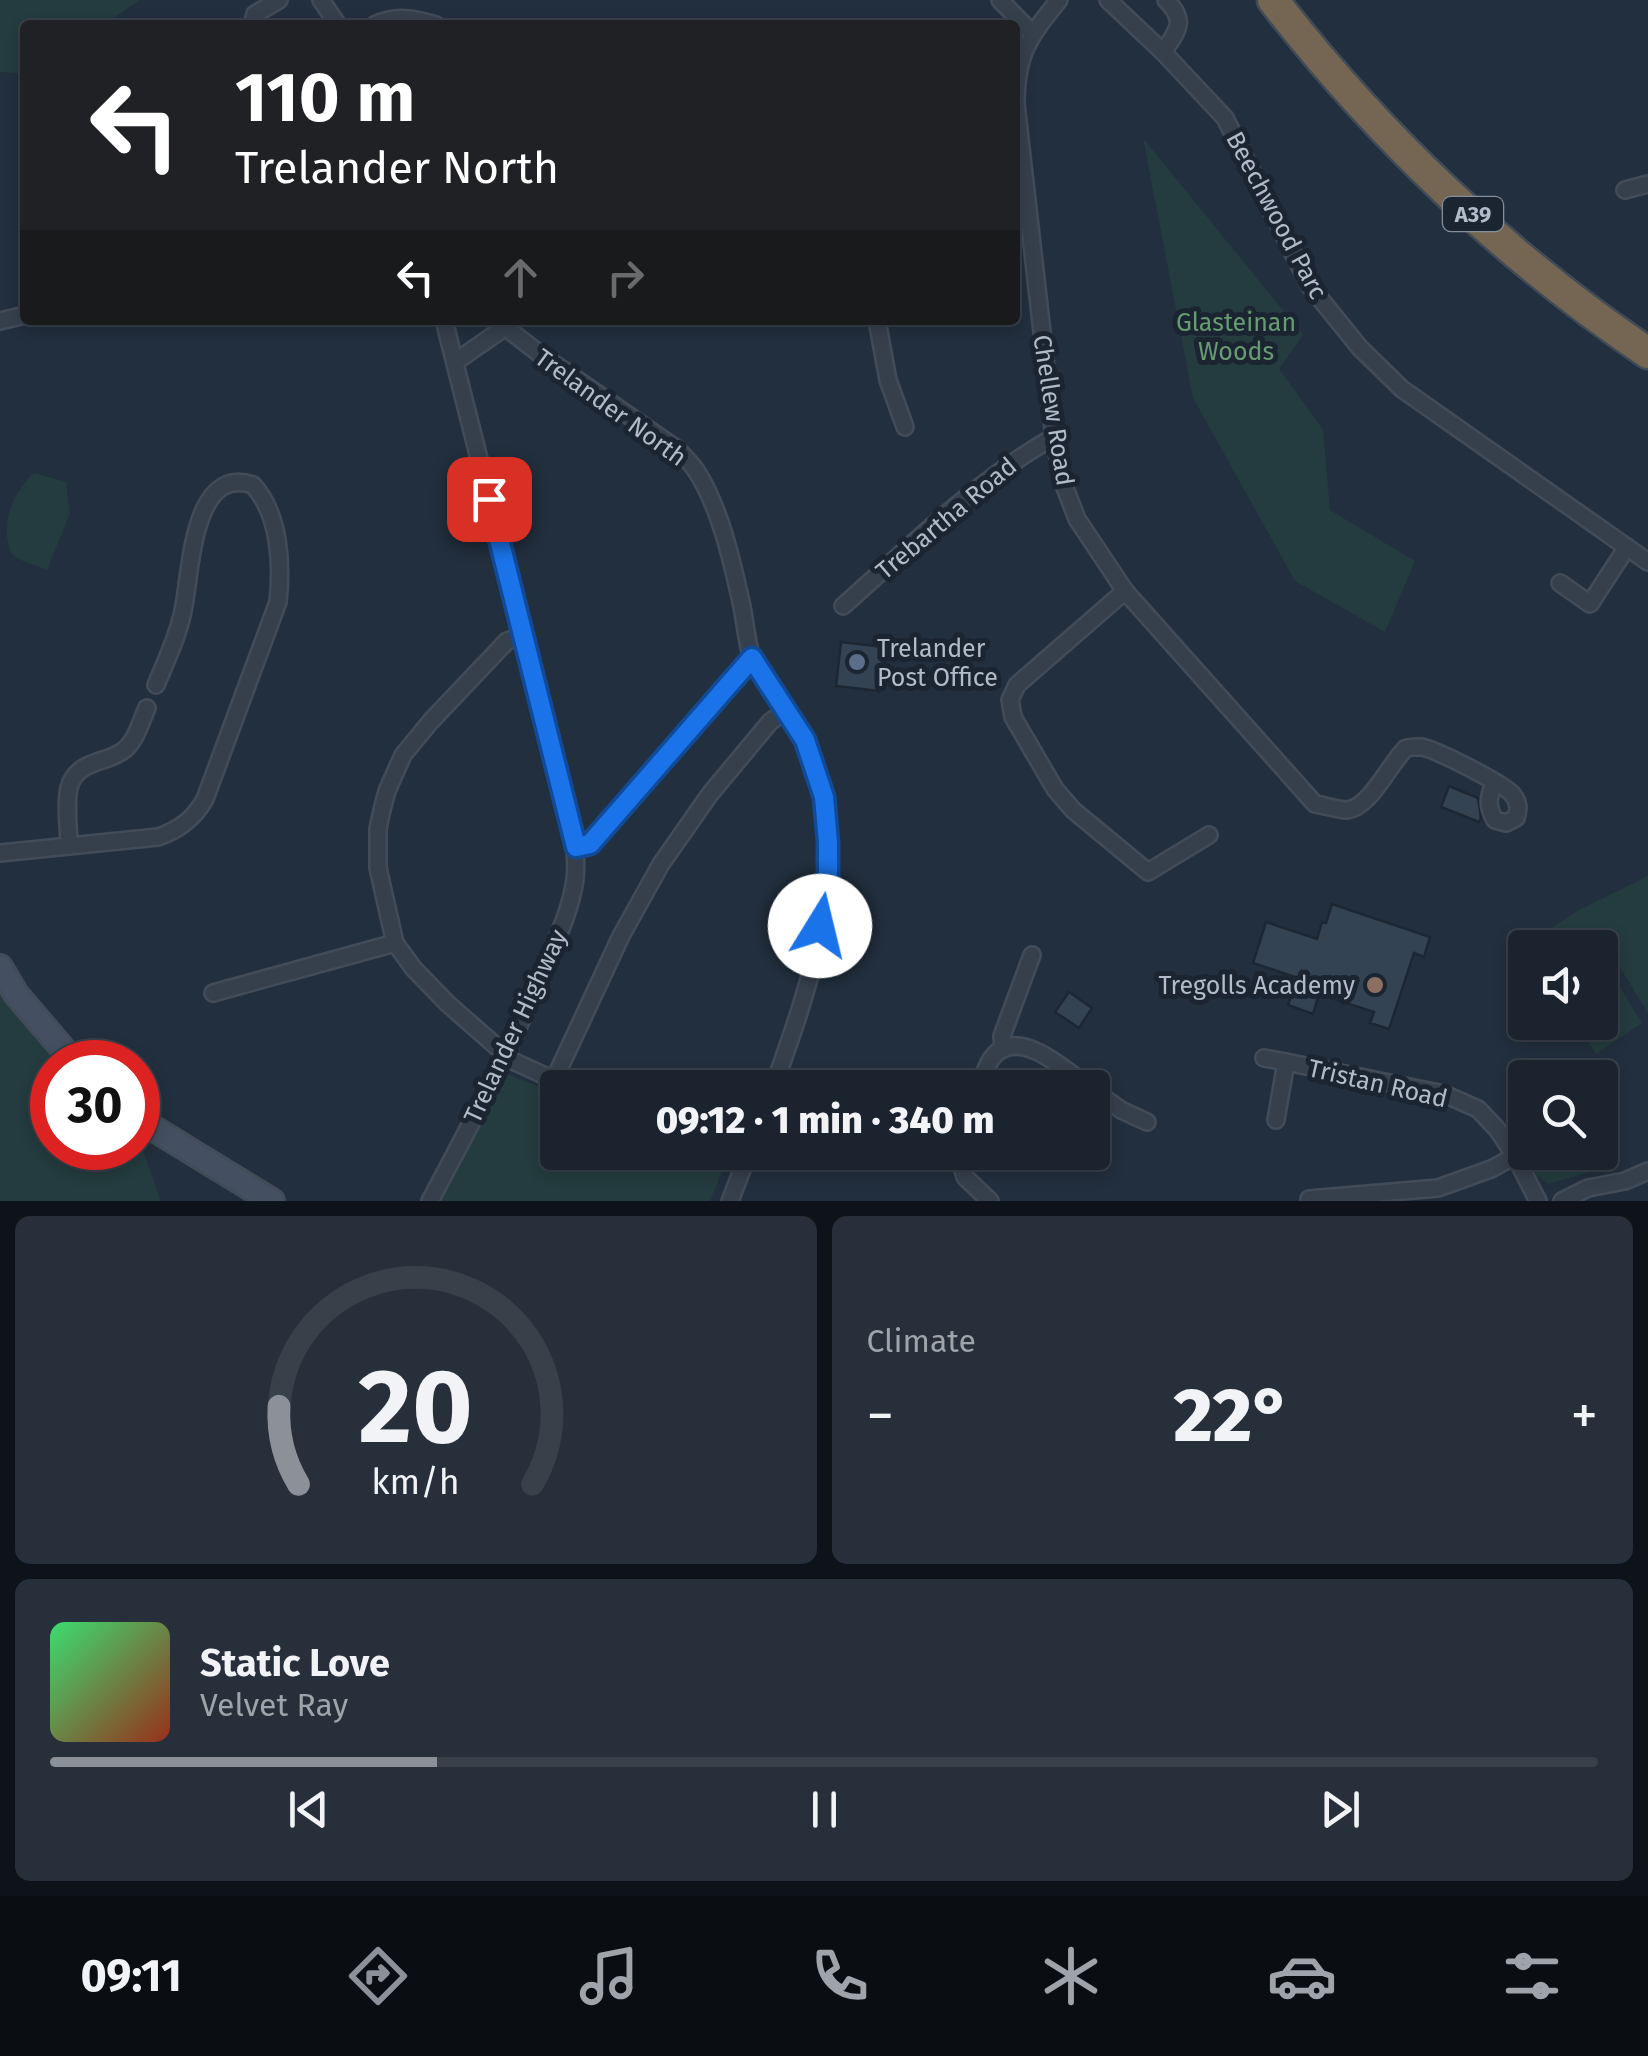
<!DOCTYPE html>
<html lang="en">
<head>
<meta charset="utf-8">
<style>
	body { margin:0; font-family:"Fira Sans",sans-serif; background:#272f3a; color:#f1f3f6; height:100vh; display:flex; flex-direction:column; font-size:38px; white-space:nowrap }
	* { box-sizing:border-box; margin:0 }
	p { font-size:32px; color:#9fa4aa }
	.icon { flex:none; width:55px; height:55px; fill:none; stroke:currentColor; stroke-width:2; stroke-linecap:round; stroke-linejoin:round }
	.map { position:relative; height:1201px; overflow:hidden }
	.panel { display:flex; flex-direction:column; gap:15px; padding:15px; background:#0e1319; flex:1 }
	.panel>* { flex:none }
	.guide { position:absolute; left:20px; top:20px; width:1000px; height:305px; border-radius:10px; box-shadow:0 5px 15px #0003,0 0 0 2px #38404a; background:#202124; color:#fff; overflow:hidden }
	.tools { position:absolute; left:1508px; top:930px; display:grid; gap:20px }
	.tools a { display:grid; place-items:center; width:110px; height:110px; border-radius:10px; background:#1a232e; box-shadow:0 5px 15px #0003,0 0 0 2px #38404a; font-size:50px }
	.speed { position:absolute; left:30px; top:1040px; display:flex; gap:20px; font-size:50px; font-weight:700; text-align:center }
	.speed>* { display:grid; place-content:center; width:130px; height:130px; border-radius:50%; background:#1a232e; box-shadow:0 5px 15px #0003,0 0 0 2px #38404a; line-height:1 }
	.speed .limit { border:15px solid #d22; background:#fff; color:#111 }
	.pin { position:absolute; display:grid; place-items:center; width:85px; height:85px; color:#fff; margin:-42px; border-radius:20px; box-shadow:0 5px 15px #0006 }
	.me { position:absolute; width:110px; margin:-55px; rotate:9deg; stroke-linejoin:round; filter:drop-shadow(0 0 8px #0008) }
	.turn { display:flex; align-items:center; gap:35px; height:210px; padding:0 50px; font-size:45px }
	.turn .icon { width:130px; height:130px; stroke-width:2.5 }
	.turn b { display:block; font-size:70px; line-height:85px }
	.lanes { display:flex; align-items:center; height:95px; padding:0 50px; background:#0003; justify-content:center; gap:50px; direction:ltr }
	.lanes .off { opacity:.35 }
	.big { font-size:75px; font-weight:800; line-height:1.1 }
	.panel .widget { flex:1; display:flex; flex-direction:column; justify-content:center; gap:15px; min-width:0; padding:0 35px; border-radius:15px; background:#272f3a }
	.panel .dial { align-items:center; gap:0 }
	.dial svg { height:260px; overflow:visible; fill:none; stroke:#38404a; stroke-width:7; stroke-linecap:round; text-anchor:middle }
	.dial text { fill:#f1f3f6; stroke:none }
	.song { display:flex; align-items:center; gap:30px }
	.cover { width:120px; height:120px; border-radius:15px; background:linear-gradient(135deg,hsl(140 70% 55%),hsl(10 70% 35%)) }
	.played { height:10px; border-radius:5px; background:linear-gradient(90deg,#8c9099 25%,#38404a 25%) }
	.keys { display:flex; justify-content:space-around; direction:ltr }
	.heat { display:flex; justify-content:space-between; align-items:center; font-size:55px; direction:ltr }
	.panel .tiles { flex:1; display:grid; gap:15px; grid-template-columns:1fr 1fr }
	.widget:last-child { grid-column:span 2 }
	.trip { position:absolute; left:540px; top:1070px; width:570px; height:100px; border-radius:10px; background:#1a232e; box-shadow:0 5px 15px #0003,0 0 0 2px #38404a; font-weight:800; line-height:100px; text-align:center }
	.dock { display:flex; height:160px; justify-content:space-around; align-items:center; background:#0a0e12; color:#9fa4aa }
	.dock .icon { width:70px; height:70px }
	.dock .selected { color:#8c9099 }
	.dock b { font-size:45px; color:#f1f3f6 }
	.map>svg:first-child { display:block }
	.green { fill:#243c3f }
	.building { fill:#334354; stroke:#1d2734; stroke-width:2.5 }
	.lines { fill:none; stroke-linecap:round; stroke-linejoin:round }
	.street-casing { stroke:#424c59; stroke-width:20 }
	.secondary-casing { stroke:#424c59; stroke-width:28 }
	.highway-casing { stroke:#414b58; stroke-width:35 }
	.street { stroke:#36404d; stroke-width:15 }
	.secondary { stroke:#445061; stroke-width:22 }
	.highway { stroke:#746652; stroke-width:30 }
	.route-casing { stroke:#114b97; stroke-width:25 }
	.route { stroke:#1a73e8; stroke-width:18 }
	.service-dot { fill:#5c6f8a; stroke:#1b2532; stroke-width:4 }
	.education-dot { fill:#8d6e63; stroke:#1b2532; stroke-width:4 }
	.labels { text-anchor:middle; stroke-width:10; stroke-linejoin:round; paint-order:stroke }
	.shield { fill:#1b2532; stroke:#848e9c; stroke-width:2.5 }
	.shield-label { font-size:22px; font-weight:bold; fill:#b1bbc9 }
	.street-label { font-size:25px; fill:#b1bbc9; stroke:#1b2532 }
	.park-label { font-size:25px; fill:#679b71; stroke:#1b2532 }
	.poi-label { font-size:25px; fill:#b1bbc9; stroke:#1b2532; text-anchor:start }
</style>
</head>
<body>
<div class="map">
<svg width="1648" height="1201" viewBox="0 0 1648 1201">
	<rect width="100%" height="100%" fill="#222f3e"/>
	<!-- green -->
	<g class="green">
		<path d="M 0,0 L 139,0 L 104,25 L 25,25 L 25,74 L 0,72 Z"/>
		<path d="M 1143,138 L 1303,335 L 1279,369 L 1323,429 L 1330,510 L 1415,561 L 1385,632 L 1295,581 L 1193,398 Z"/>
		<path d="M 34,473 L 66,482 L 70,513 L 47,570 C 36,565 19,562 11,553 C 0,525 12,493 34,473 Z"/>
		<path d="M 1648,876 L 1648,1013 L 1598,932 L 1568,947 L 1540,947 L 1538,937 L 1577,911 Z"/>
		<path d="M 1600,955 L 1642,1023 L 1596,1054 L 1577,1023 L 1600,1022 Z"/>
		<path d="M 0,967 L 74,1062 L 52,1062 L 52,1148 L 138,1148 L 138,1137 L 161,1201 L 0,1201 Z"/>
		<path d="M 502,1072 L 557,1094 L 558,1152 L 701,1153 L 726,1162 L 710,1201 L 435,1201 Z"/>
		<path d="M 1525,1118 L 1525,1152 L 1566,1153 L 1590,1172 L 1548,1184 L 1536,1175 L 1507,1123 Z"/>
	</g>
	<!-- building -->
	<g class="building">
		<path d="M 841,642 L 884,647 L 879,691 L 836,686 Z"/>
		<path d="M 1449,786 L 1478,798 L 1481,818 L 1479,822 L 1441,807 Z"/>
		<path d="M 1332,904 L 1430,937 L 1424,957 L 1414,953 L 1389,1029 L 1370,1023 L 1374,1012 L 1319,994 L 1313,1014 L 1288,1005 L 1298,978 L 1253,963 L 1266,922 L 1317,939 L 1322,922 L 1326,923 Z"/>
		<path d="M 1069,992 L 1092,1008 L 1079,1028 L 1055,1012 Z"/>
	</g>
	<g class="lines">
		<defs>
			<g id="street">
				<path d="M 321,0 L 338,25"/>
				<path d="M 1000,0 L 1032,33"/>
				<path d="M 1059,0 C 1029,37 1016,54 1016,104 L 1054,437 L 1062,480 L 1077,519 L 1125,591 L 1315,804 C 1324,805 1337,810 1347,810 C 1370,808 1390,763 1406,748 C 1407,747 1421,747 1422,747 C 1437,750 1506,785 1513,795 C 1519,803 1519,809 1516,818 L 1506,823 L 1495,820 C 1486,805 1489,797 1494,782"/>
				<path d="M 1108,0 L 1163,52 L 1225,118 L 1309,285 L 1360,348 L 1402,389 L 1648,562"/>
				<path d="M 252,25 L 255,14 L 279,0"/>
				<path d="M 374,25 C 396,15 414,18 436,25"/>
				<path d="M 1163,52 C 1178,30 1187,21 1166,0"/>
				<path d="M 1625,190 L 1648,184"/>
				<path d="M 496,320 L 540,354 L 677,449 C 684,456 692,464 697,472 C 720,508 732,561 741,602 C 745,619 746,638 751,655 C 760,681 791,713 804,739 C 858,849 812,980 773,1088"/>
				<path d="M 877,320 L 888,380 L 905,427"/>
				<path d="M 0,321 L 25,315"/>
				<path d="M 455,362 L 504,328"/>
				<path d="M 1560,583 L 1590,604 L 1627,547"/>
				<path d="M 1125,591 L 1017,685 L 1010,700 L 1013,717 L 1055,789 L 1073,810 L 1148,872 L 1209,835"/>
				<path d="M 843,606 C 910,547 975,481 1054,437"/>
				<path d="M 522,636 L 507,641 L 431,721 L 403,755 L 387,791 L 382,810 L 378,829 L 378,868 L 395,943 L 414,969 L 448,1004 L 513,1061 L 571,1088"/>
				<path d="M 69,846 C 69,829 64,797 71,782 C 81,760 108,763 124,750 C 136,741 141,721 147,708"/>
				<path d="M 575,847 L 590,845 L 752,658"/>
				<path d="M 0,853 L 158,837 C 179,830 194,819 205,799 L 278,602 C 282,564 280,515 253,485 C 191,464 191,576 183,611 C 178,636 166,661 156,685"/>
				<path d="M 213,993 L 395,943"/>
				<path d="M 1003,1049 L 1002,1036 L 1032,955"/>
				<path d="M 1264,1058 L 1286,1062"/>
				<path d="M 554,1080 L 621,936 L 661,864 L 710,794 L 770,722 L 786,710"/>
				<path d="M 978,1088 C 983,1078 986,1066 992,1058 C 1017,1024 1067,1071 1090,1088"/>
				<path d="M 1092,1089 L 1121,1110 L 1147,1122"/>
				<path d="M 1276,1120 L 1286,1062 L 1444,1094 L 1478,1109 L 1497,1129 L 1515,1156 L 1538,1201"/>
				<path d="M 726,1152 L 746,1161"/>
				<path d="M 957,1152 L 965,1177 L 990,1201"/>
				<path d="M 1309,1199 L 1438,1188 L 1491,1169 L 1515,1156"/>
				<path d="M 430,1201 C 471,1124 512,1047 545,966 C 557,938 571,910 575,879 C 578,853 571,829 566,803 L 444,320"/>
				<path d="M 730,1201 L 749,1152"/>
				<path d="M 1562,1201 L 1588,1188 L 1625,1181 L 1648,1171"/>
			</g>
			<g id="secondary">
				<path d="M 0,967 L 16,994 L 74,1062"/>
				<path d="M 138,1119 L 272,1201"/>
			</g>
			<path id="highway" d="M 1273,0 C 1378,136 1506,257 1648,353"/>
		</defs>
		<!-- street casing -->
		<use href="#street" class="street-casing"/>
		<!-- secondary casing -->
		<use href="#secondary" class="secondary-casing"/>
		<!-- highway casing -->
		<use href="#highway" class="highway-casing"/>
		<!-- street -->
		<use href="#street" class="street"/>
		<!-- secondary -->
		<use href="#secondary" class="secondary"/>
		<!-- highway -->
		<use href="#highway" class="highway"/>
	</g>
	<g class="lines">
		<defs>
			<path id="route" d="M 489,499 L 576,847 L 590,844 L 752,658 L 805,740 L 824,797 L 828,842 L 828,888 L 820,926"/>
		</defs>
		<!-- route casing -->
		<use href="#route" class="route-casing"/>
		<!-- route -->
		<use href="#route" class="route"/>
	</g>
	<!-- markers -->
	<circle class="service-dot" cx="857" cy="662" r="10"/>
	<circle class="education-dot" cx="1375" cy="985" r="10"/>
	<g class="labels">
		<!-- shield labels -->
		<rect class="shield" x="1443" y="197" width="60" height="34" rx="8"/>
		<g class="shield-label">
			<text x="1473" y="222">A39</text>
		</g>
		<!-- street labels -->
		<g class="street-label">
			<text transform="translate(1277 215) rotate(62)" y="9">Beechwood Parc</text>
			<text transform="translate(611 407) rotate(36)" y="9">Trelander North</text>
			<text transform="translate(1054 410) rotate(81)" y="9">Chellew Road</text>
			<text transform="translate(946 518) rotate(-40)" y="9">Trebartha Road</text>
			<text transform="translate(515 1026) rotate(-65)" y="9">Trelander Highway</text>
			<text transform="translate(1378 1083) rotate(13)" y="9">Tristan Road</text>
		</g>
		<!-- park labels -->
		<g class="park-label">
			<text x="1236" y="331">Glasteinan<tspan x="1236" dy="29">Woods</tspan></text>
		</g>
		<!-- poi labels -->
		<g class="poi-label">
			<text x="877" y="657">Trelander<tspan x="877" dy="29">Post Office</tspan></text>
			<text x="1355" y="994" text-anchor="end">Tregolls Academy</text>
		</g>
	</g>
</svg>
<div class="tools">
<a><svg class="icon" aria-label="sound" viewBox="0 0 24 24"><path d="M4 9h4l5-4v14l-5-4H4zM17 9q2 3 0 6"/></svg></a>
<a><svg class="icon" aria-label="search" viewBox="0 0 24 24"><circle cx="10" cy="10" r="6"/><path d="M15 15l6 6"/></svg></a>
</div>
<div class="speed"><div class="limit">30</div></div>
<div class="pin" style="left:489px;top:499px;background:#d93025"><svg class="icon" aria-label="arrive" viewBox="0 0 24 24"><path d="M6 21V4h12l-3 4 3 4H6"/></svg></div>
<svg class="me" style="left:820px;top:926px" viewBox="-20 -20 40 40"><circle r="19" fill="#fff"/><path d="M0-13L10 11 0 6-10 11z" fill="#1a73e8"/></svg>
<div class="trip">09:12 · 1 min · 340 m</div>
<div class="guide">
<div class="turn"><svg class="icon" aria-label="left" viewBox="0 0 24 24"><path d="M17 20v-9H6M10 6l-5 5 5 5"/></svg><div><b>110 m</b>Trelander North</div></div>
<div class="lanes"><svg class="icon" aria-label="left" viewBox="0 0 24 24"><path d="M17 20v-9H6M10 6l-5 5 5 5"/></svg><svg class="icon off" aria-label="ahead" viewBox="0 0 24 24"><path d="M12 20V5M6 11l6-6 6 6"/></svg><svg class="icon off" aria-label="right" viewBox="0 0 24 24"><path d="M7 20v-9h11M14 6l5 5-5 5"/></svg></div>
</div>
</div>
<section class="panel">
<div class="tiles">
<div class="widget dial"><svg viewBox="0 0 100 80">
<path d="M14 69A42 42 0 1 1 86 69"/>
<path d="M14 69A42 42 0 0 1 8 45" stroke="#8c9099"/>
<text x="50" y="56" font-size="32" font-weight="700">20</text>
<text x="50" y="72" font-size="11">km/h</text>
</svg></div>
<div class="widget"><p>Climate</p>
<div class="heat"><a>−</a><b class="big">22°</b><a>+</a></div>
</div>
<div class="widget">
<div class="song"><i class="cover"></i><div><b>Static Love</b><p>Velvet Ray</p></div></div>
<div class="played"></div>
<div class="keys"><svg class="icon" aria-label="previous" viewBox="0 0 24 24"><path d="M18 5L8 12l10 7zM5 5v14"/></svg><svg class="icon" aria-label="pause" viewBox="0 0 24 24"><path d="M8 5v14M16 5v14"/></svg><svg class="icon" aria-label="next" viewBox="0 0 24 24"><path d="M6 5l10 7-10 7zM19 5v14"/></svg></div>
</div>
</div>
</section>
<nav class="dock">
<b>09:11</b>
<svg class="icon selected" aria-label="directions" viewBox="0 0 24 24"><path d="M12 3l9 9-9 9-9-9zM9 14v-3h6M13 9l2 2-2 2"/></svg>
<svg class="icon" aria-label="music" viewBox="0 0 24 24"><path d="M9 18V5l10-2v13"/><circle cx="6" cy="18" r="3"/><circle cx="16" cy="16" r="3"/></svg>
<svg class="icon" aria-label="phone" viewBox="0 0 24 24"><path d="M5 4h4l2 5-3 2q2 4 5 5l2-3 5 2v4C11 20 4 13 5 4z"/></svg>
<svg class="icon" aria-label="climate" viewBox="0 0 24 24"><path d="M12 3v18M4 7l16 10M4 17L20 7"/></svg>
<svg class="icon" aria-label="car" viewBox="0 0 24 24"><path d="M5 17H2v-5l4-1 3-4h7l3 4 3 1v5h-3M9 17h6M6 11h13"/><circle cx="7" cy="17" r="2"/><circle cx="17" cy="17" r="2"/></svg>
<svg class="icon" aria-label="filters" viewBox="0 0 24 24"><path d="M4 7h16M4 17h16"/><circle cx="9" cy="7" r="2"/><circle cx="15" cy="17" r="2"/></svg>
</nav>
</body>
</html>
